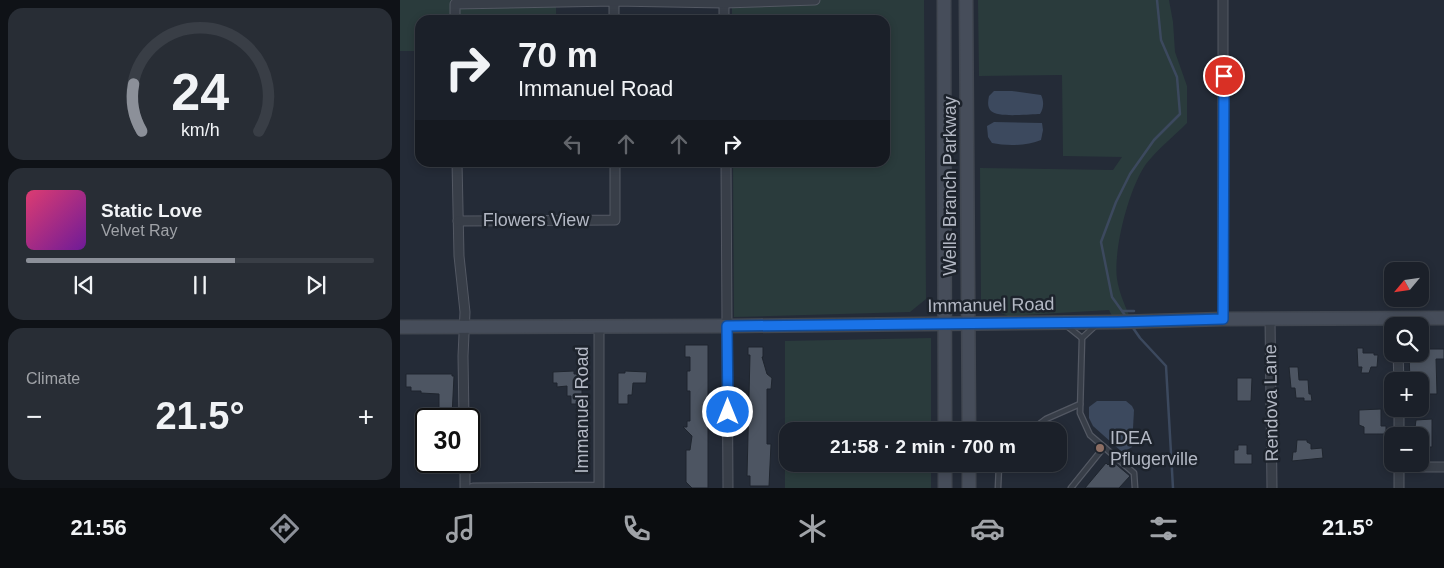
<!DOCTYPE html>
<html lang="en">
<head>
<meta charset="utf-8">
<style>
	body { margin:0; font-family:Arial,sans-serif; background:#282d35; color:#f1f3f6; height:100vh; display:flex; flex-direction:column; font-size:19px; white-space:nowrap }
	* { box-sizing:border-box; margin:0 }
	p { font-size:16px; color:#a0a3a8 }
	.icon { flex:none; width:28px; height:28px; fill:none; stroke:currentColor; stroke-width:2; stroke-linecap:round; stroke-linejoin:round }
	.map { position:relative; flex:1; overflow:hidden }
	.side { display:flex; flex-direction:column; gap:8px; padding:8px; background:#0f1217; width:400px }
	.side>* { flex:none }
	.top-card { position:absolute; left:15px; top:15px; width:475px; height:152px; border-radius:15px; box-shadow:0 2px 8px #0003,0 0 0 1px #393e46; background:#1b2029; color:#f1f3f6; overflow:hidden }
	.needle { width:32px; rotate:241deg }
	.tools { position:absolute; left:984px; top:262px; display:grid; gap:10px }
	.tools a { display:grid; place-items:center; width:45px; height:45px; border-radius:10px; background:#1b2029; box-shadow:0 2px 8px #0003,0 0 0 1px #393e46; font-size:25px }
	.speed { position:absolute; left:15px; top:408px; display:flex; gap:10px; font-size:25px; font-weight:700; text-align:center }
	.speed>* { display:grid; place-content:center; width:65px; height:65px; border-radius:50%; background:#1b2029; box-shadow:0 2px 8px #0003,0 0 0 1px #393e46; line-height:1 }
	.speed .limit { border:2px solid #111; border-radius:8px; background:#fff; color:#111 }
	.pin { position:absolute; display:grid; place-items:center; width:42px; height:42px; color:#fff; margin:-21px; border:2px solid #fff; border-radius:50%; box-shadow:0 1px 5px #0007 }
	.me { position:absolute; width:55px; margin:-28px; rotate:0deg; stroke-linejoin:round; filter:drop-shadow(0 0 4px #0008) }
	.turn { display:flex; align-items:center; gap:18px; height:105px; padding:0 20px; font-size:22px }
	.turn .icon { width:65px; height:65px; stroke-width:2.5 }
	.turn b { display:block; font-size:35px; line-height:42px }
	.lanes { display:flex; align-items:center; height:48px; padding:0 20px; background:#0003; justify-content:center; gap:25px; direction:ltr }
	.lanes .off { opacity:.35 }
	.big { font-size:38px; font-weight:600; line-height:1.1 }
	.side .tile { flex:1; display:flex; flex-direction:column; justify-content:center; gap:8px; min-width:0; padding:0 18px; border-radius:15px; background:#282d35 }
	.side .dial { align-items:center; gap:0 }
	.dial svg { height:130px; overflow:visible; fill:none; stroke:#393e46; stroke-width:7; stroke-linecap:round; text-anchor:middle }
	.dial text { fill:#f1f3f6; stroke:none }
	.song { display:flex; align-items:center; gap:15px }
	.cover { width:60px; height:60px; border-radius:8px; background:linear-gradient(135deg,hsl(340 70% 55%),hsl(280 70% 35%)) }
	.played { height:5px; border-radius:2px; background:linear-gradient(90deg,#8c9099 60%,#393e46 60%) }
	.keys { display:flex; justify-content:space-around; direction:ltr }
	.heat { display:flex; justify-content:space-between; align-items:center; font-size:28px; direction:ltr }
	.trip { position:absolute; left:379px; top:422px; width:288px; height:50px; border-radius:15px; background:#1b2029; box-shadow:0 2px 8px #0003,0 0 0 1px #393e46; font-weight:600; line-height:50px; text-align:center }
	.tab-bar { display:flex; height:80px; justify-content:space-around; align-items:center; background:#0b0d10; color:#a0a3a8 }
	.tab-bar .icon { width:35px; height:35px }
	.tab-bar .current { color:#8c9099 }
	.tab-bar b { font-size:22px; color:#f1f3f6 }
	main { display:flex; flex:1; min-height:0 }
	.map>svg:first-child { display:block }
	.green { fill:#2a3b3c }
	.water { fill:#3c495e }
	.lines { fill:none; stroke-linecap:round; stroke-linejoin:round }
	.stream { stroke:#3c495e; stroke-width:2.5 }
	.building { fill:#4d5562; stroke:#1f252e }
	.lane-casing { stroke:#535863; stroke-width:7 }
	.street-casing { stroke:#535863; stroke-width:11 }
	.secondary-casing { stroke:#414751; stroke-width:15 }
	.lane { stroke:#383e48; stroke-width:4.5 }
	.street { stroke:#383e48; stroke-width:9 }
	.secondary { stroke:#464d5a; stroke-width:12 }
	.route-casing { stroke:#114b97; stroke-width:12 }
	.route { stroke:#1a73e8; stroke-width:9 }
	.education-dot { fill:#8d6e63; stroke:#1d232c; stroke-width:2 }
	.labels { text-anchor:middle; stroke-width:5; stroke-linejoin:round; paint-order:stroke }
	.street-label { font-size:18px; fill:#b3b8c4; stroke:#1d232c }
	.poi-label { font-size:18px; fill:#b3b8c4; stroke:#1d232c; text-anchor:start }
</style>
</head>
<body>
<main>
<section class="side">
<div class="tile dial"><svg viewBox="0 0 100 80">
<path d="M14 69A42 42 0 1 1 86 69"/>
<path d="M14 69A42 42 0 0 1 9 40" stroke="#8c9099"/>
<text x="50" y="56" font-size="32" font-weight="700">24</text>
<text x="50" y="72" font-size="11">km/h</text>
</svg></div>
<div class="tile">
<div class="song"><i class="cover"></i><div><b>Static Love</b><p>Velvet Ray</p></div></div>
<div class="played"></div>
<div class="keys"><svg class="icon" aria-label="previous" viewBox="0 0 24 24"><path d="M18 5L8 12l10 7zM5 5v14"/></svg><svg class="icon" aria-label="pause" viewBox="0 0 24 24"><path d="M8 5v14M16 5v14"/></svg><svg class="icon" aria-label="next" viewBox="0 0 24 24"><path d="M6 5l10 7-10 7zM19 5v14"/></svg></div>
</div>
<div class="tile"><p>Climate</p>
<div class="heat"><a>−</a><b class="big">21.5°</b><a>+</a></div>
</div>
</section>
<div class="map">
<svg width="1044" height="488" viewBox="0 0 1044 488">
	<rect width="100%" height="100%" fill="#242b37"/>
	<!-- green -->
	<g class="green">
		<path d="M 0,0 L 156,0 L 156,20 L 20,20 L 20,51 L 0,51 Z"/>
		<path d="M 332,0 L 524,0 L 526,299 L 510,312 L 334,317 L 333,163 L 485,162 L 485,20 L 332,20 Z"/>
		<path d="M 578,0 L 769,0 L 773,22 L 775,52 L 787,86 L 787,123 C 774,136 758,149 746,164 C 729,188 713,250 717,279 C 719,292 724,303 729,315 L 712,316 L 709,310 L 608,316 L 595,310 L 581,299 L 580,168 L 713,170 L 722,157 L 663,156 L 662,75 L 579,76 Z"/>
		<path d="M 531,338 L 531,431 L 388,431 L 388,464 L 531,464 L 531,488 L 385,488 L 385,341 Z"/>
	</g>
	<!-- water -->
	<g class="water">
		<path d="M 594,91 L 612,91 L 641,95 C 644,101 644,108 640,114 C 630,114 598,118 591,111 C 587,107 588,101 589,96 Z"/>
		<path d="M 594,122 L 642,123 L 643,130 L 641,140 C 627,146 606,146 592,143 L 588,137 L 587,126 Z"/>
		<path d="M 697,401 L 726,401 L 732,406 L 734,410 L 732,447 L 727,450 L 721,451 L 693,426 L 689,418 L 689,407 Z"/>
	</g>
	<g class="lines">
		<!-- stream -->
		<g class="stream">
			<path d="M 722,311 L 734,311"/>
			<path d="M 727,318 L 712,297 L 701,242 L 716,202 L 730,174 L 754,140 L 780,114 L 777,77 L 761,40 L 757,0"/>
			<path d="M 731,325 L 740,338 L 766,366 L 773,488"/>
		</g>
	</g>
	<!-- building -->
	<g class="building">
		<path d="M 285,345 L 308,345 L 308,406 L 306,406 L 307,421 L 308,421 L 308,488 L 292,488 L 286,482 L 286,450 L 290,450 L 292,436 L 283,427 L 287,427 L 287,421 L 290,421 L 290,391 L 287,391 L 287,371 L 290,371 L 290,357 L 285,357 Z"/>
		<path d="M 348,347 L 363,347 L 363,357 L 362,357 L 367,374 L 372,378 L 371,389 L 367,389 L 367,444 L 371,444 L 369,486 L 350,486 L 350,476 L 347,476 L 350,355 L 348,355 Z"/>
		<path d="M 957,348 L 963,348 L 963,353 L 974,353 L 974,355 L 978,355 L 977,367 L 971,367 L 969,373 L 961,373 L 962,367 L 958,367 Z"/>
		<path d="M 1020,349 L 1044,349 L 1044,359 L 1036,359 L 1037,394 L 1020,394 L 1020,381 L 1010,381 L 1009,354 L 1020,354 Z"/>
		<path d="M 889,367 L 898,367 L 899,380 L 908,380 L 909,394 L 911,394 L 912,401 L 904,401 L 904,398 L 896,398 L 895,388 L 891,388 Z"/>
		<path d="M 174,371 L 174,374 L 182,374 L 182,404 L 171,404 L 171,396 L 167,396 L 167,386 L 157,387 L 157,383 L 153,383 L 153,372 Z"/>
		<path d="M 225,371 L 247,372 L 246,383 L 233,383 L 232,395 L 228,395 L 228,404 L 218,404 L 218,373 L 225,373 Z"/>
		<path d="M 6,374 L 52,374 L 52,376 L 54,376 L 52,416 L 39,416 L 39,394 L 21,393 L 21,391 L 11,391 L 11,387 L 6,387 Z"/>
		<path d="M 837,378 L 852,378 L 851,401 L 837,401 Z"/>
		<path d="M 981,409 L 981,426 L 986,426 L 986,434 L 964,434 L 964,427 L 959,425 L 959,410 Z"/>
		<path d="M 1032,419 L 1032,447 L 1021,447 L 1020,436 L 1014,435 L 1016,420 Z"/>
		<path d="M 897,440 L 907,440 L 907,442 L 911,444 L 911,449 L 922,448 L 923,458 L 892,461 L 893,452 L 896,452 Z"/>
		<path d="M 838,445 L 847,445 L 847,454 L 852,454 L 852,464 L 834,464 L 834,450 L 838,450 Z"/>
		<path d="M 26,461 L 53,461 L 53,468 L 27,468 Z"/>
		<path d="M 712,461 L 730,476 L 719,488 L 685,488 L 706,463 L 708,465 Z"/>
	</g>
	<g class="lines">
		<defs>
			<g id="lane">
				<path d="M 667,326 L 682,338"/>
				<path d="M 630,431 L 646,419 L 680,404"/>
				<path d="M 704,447 L 734,473 L 735,488"/>
				<path d="M 598,488 L 599,466 L 602,464"/>
				<path d="M 671,488 L 704,447 L 690,435 L 680,413 L 682,338 L 695,326"/>
			</g>
			<g id="street">
				<path d="M 214,0 L 214,20"/>
				<path d="M 324,0 L 324,20"/>
				<path d="M 55,20 L 55,4 L 214,1 L 324,3 L 415,0"/>
				<path d="M 57,162 L 59,256 L 65,312 L 63,356 L 64,419"/>
				<path d="M 326,162 L 328,488"/>
				<path d="M 58,221 L 215,220 L 215,162"/>
				<path d="M 870,318 L 872,488"/>
				<path d="M 823,319 L 823,0"/>
				<path d="M 998,354 L 999,381"/>
				<path d="M 999,409 L 999,436"/>
				<path d="M 65,461 L 65,488"/>
				<path d="M 999,464 L 999,488"/>
				<path d="M 999,467 L 1044,467"/>
				<path d="M 73,488 L 199,487 L 199,327"/>
			</g>
			<g id="secondary">
				<path d="M 544,0 L 545,431"/>
				<path d="M 566,0 L 569,431"/>
				<path d="M 0,327 L 327,326 L 718,322 L 823,319 L 1044,318"/>
				<path d="M 545,464 L 545,488"/>
				<path d="M 569,464 L 569,488"/>
			</g>
		</defs>
		<!-- lane casing -->
		<use href="#lane" class="lane-casing"/>
		<!-- street casing -->
		<use href="#street" class="street-casing"/>
		<!-- secondary casing -->
		<use href="#secondary" class="secondary-casing"/>
		<!-- lane -->
		<use href="#lane" class="lane"/>
		<!-- street -->
		<use href="#street" class="street"/>
		<!-- secondary -->
		<use href="#secondary" class="secondary"/>
	</g>
	<g class="lines">
		<defs>
			<path id="route" d="M 328,412 L 327,326 L 718,322 L 823,319 L 824,76"/>
		</defs>
		<!-- route casing -->
		<use href="#route" class="route-casing"/>
		<!-- route -->
		<use href="#route" class="route"/>
	</g>
	<!-- markers -->
	<circle class="education-dot" cx="700" cy="448" r="5"/>
	<g class="labels">
		<!-- street labels -->
		<g class="street-label">
			<text transform="translate(550 186) rotate(-90)" y="6">Wells Branch Parkway</text>
			<text x="136" y="226">Flowers View</text>
			<text transform="translate(591 305) rotate(-1)" y="6">Immanuel Road</text>
			<text transform="translate(871 403) rotate(-91)" y="6">Rendova Lane</text>
			<text transform="translate(182 410) rotate(-90)" y="6">Immanuel Road</text>
		</g>
		<!-- poi labels -->
		<g class="poi-label">
			<text x="710" y="444">IDEA<tspan x="710" dy="21">Pflugerville</tspan></text>
		</g>
	</g>
</svg>
<div class="tools">
<a><svg class="needle" viewBox="-14 -14 28 28"><path d="M0-13l5 13h-10z" fill="#e53935"/><path d="M0 13l5-13h-10z" fill="#a0a3a8"/></svg></a>
<a><svg class="icon" aria-label="search" viewBox="0 0 24 24"><circle cx="10" cy="10" r="6"/><path d="M15 15l6 6"/></svg></a>
<a>+</a>
<a>−</a>
</div>
<div class="speed"><div class="limit">30</div></div>
<div class="pin" style="left:824px;top:76px;background:#d93025"><svg class="icon" aria-label="arrive" viewBox="0 0 24 24"><path d="M6 21V4h12l-3 4 3 4H6"/></svg></div>
<svg class="me" style="left:328px;top:412px" viewBox="-20 -20 40 40"><circle r="17" fill="#1a73e8" stroke="#fff" stroke-width="3"/><path d="M0-11L8 9 0 5-8 9z" fill="#fff"/></svg>
<div class="trip">21:58 · 2 min · 700 m</div>
<div class="top-card">
<div class="turn"><svg class="icon" aria-label="right" viewBox="0 0 24 24"><path d="M7 20v-9h11M14 6l5 5-5 5"/></svg><div><b>70 m</b>Immanuel Road</div></div>
<div class="lanes"><svg class="icon off" aria-label="left" viewBox="0 0 24 24"><path d="M17 20v-9H6M10 6l-5 5 5 5"/></svg><svg class="icon off" aria-label="ahead" viewBox="0 0 24 24"><path d="M12 20V5M6 11l6-6 6 6"/></svg><svg class="icon off" aria-label="ahead" viewBox="0 0 24 24"><path d="M12 20V5M6 11l6-6 6 6"/></svg><svg class="icon" aria-label="right" viewBox="0 0 24 24"><path d="M7 20v-9h11M14 6l5 5-5 5"/></svg></div>
</div>
</div>
</main>
<nav class="tab-bar">
<b>21:56</b>
<svg class="icon current" aria-label="directions" viewBox="0 0 24 24"><path d="M12 3l9 9-9 9-9-9zM9 14v-3h6M13 9l2 2-2 2"/></svg>
<svg class="icon" aria-label="music" viewBox="0 0 24 24"><path d="M9 18V5l10-2v13"/><circle cx="6" cy="18" r="3"/><circle cx="16" cy="16" r="3"/></svg>
<svg class="icon" aria-label="phone" viewBox="0 0 24 24"><path d="M5 4h4l2 5-3 2q2 4 5 5l2-3 5 2v4C11 20 4 13 5 4z"/></svg>
<svg class="icon" aria-label="climate" viewBox="0 0 24 24"><path d="M12 3v18M4 7l16 10M4 17L20 7"/></svg>
<svg class="icon" aria-label="car" viewBox="0 0 24 24"><path d="M5 17H2v-5l4-1 3-4h7l3 4 3 1v5h-3M9 17h6M6 11h13"/><circle cx="7" cy="17" r="2"/><circle cx="17" cy="17" r="2"/></svg>
<svg class="icon" aria-label="filters" viewBox="0 0 24 24"><path d="M4 7h16M4 17h16"/><circle cx="9" cy="7" r="2"/><circle cx="15" cy="17" r="2"/></svg>
<b>21.5°</b>
</nav>
</body>
</html>
